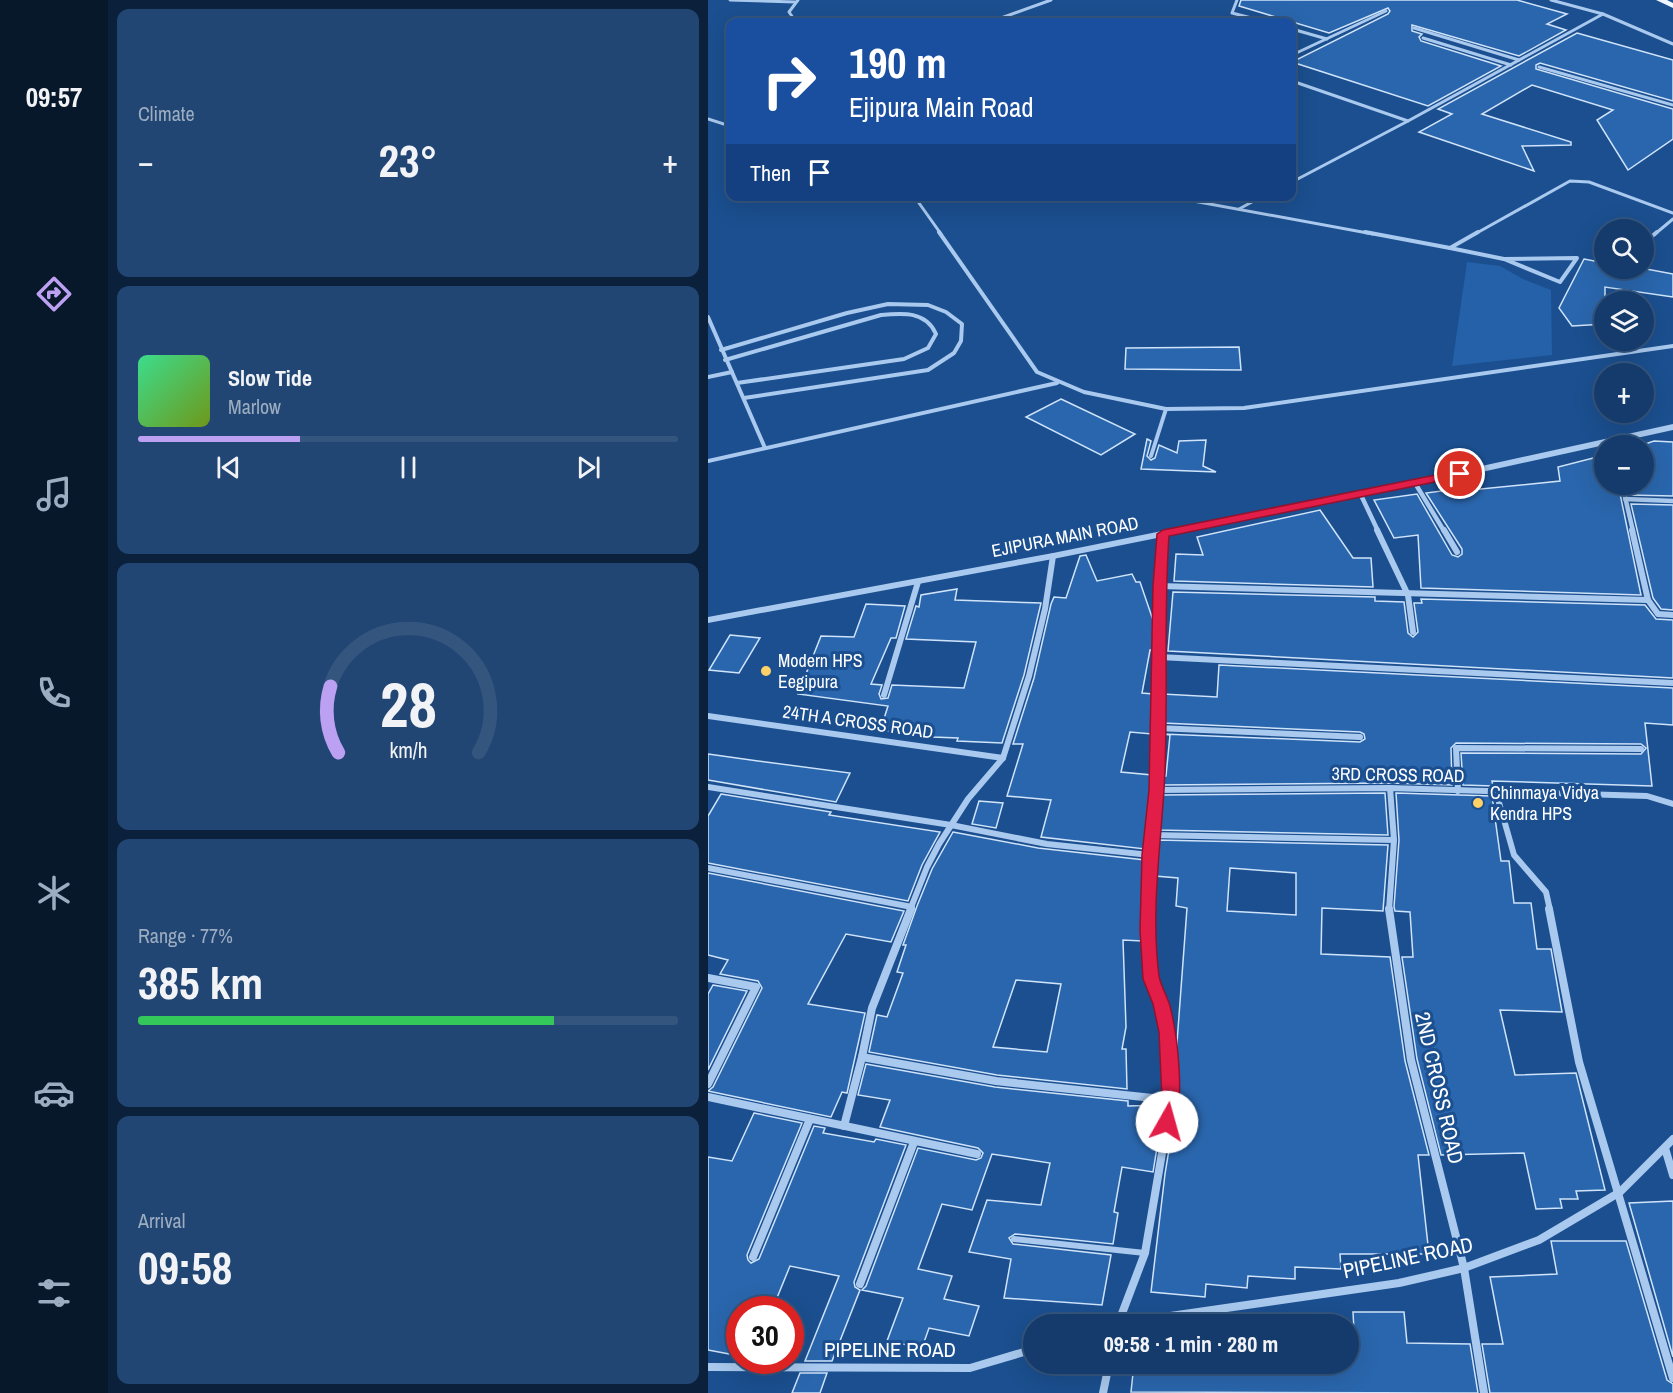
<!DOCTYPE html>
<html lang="en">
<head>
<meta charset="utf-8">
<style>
	body { margin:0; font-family:"Archivo Narrow",sans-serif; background:#214673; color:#f1f3f6; height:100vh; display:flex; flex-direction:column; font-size:22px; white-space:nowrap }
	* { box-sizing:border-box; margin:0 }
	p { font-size:20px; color:#9dadc1 }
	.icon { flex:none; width:33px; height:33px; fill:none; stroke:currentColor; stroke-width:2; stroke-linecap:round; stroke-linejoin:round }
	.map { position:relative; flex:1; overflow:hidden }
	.panel { display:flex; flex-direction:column; gap:9px; padding:9px; background:#0b203b; width:600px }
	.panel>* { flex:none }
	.guide { position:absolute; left:18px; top:18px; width:570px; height:183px; border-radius:12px; box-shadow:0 6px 24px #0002,0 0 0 2px #33557e; background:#1a4fa0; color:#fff; overflow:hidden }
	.buttons { position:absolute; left:886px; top:219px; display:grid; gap:12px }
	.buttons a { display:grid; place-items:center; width:60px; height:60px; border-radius:50%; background:#143b6b; box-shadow:0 6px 24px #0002,0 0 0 2px #33557e; font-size:30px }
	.speed { position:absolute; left:18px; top:1296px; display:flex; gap:12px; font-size:30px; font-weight:700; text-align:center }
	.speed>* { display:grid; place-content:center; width:78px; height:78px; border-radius:50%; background:#143b6b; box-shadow:0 6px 24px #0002,0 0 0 2px #33557e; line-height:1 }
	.speed .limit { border:9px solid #d22; background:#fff; color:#111 }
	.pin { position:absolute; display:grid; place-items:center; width:51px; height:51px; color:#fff; margin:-26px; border:3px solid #fff; border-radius:50%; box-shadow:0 2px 6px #0007 }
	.me { position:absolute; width:66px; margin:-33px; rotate:7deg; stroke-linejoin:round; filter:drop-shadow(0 0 4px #0008) }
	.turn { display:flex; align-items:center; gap:21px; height:126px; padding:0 24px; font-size:27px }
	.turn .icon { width:78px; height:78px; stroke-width:2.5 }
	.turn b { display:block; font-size:42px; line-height:51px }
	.then { display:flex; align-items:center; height:57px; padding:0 24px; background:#0003; gap:12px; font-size:22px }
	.big { font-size:45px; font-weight:700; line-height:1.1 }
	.panel .widget { flex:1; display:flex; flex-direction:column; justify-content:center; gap:9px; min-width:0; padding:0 21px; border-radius:12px; background:#214673 }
	.panel .dial { align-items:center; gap:0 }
	.dial svg { height:156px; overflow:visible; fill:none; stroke:#33557e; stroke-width:7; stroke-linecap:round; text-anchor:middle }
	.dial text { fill:#f1f3f6; stroke:none }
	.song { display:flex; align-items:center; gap:18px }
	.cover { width:72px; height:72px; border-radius:9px; background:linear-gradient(135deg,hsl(150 70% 55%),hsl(80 70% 35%)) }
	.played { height:6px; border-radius:3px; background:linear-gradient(90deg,#bca0f2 30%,#33557e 30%) }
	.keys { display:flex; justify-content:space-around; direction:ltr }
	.heat { display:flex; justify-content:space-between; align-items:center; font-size:33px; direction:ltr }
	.charge { height:9px; border-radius:4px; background:linear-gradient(90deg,#34c759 77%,#33557e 0) }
	.trip { position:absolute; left:315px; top:1314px; width:336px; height:60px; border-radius:30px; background:#143b6b; box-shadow:0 6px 24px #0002,0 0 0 2px #33557e; font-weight:700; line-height:60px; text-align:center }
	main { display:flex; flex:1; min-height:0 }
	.tab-bar { display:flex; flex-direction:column; width:108px; justify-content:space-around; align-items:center; background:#08182b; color:#9dadc1 }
	.tab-bar .icon { width:42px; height:42px }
	.tab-bar .active { color:#bca0f2 }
	.tab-bar b { font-size:27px; color:#f1f3f6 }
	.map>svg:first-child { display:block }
	.green { fill:#2461a8 }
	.building { fill:#2a66ad; stroke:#cfe3fa; stroke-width:1.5; fill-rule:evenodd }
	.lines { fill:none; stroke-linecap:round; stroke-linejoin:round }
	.service-far2 { stroke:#a9c9ee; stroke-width:3 }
	.service-far1 { stroke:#a9c9ee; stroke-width:4 }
	.service { stroke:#a9c9ee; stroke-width:6 }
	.minor-far2 { stroke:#a9c9ee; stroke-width:4.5 }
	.minor-far1 { stroke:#a9c9ee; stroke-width:6 }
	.minor { stroke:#a9c9ee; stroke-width:8 }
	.tertiary { fill:#a9c9ee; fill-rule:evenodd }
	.primary { fill:#f0f6ff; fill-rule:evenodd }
	.route { fill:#e11d48; stroke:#92132f; stroke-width:1.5 }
	.poi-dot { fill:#ffd166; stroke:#1b4f8f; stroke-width:2 }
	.labels { text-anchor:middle; stroke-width:6; stroke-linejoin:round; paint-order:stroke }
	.street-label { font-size:18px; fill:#fff; stroke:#1b4f8f }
	.poi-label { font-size:18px; fill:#fff; stroke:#1b4f8f; text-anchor:start }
	.near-street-label { font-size:21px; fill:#fff; stroke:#1b4f8f }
</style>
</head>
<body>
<main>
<nav class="tab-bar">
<b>09:57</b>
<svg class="icon active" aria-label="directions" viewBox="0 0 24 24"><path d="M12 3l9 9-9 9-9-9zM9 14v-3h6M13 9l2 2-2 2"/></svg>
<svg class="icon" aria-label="music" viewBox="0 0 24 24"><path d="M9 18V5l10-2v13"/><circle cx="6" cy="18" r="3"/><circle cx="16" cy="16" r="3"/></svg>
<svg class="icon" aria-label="phone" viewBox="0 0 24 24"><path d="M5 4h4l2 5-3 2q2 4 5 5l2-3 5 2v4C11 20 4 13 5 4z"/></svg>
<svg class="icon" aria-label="climate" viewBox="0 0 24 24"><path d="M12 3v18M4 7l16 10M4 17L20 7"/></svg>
<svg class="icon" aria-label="car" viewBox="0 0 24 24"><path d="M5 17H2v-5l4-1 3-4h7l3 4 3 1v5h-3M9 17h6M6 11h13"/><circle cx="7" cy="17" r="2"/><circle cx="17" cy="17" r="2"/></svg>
<svg class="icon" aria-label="filters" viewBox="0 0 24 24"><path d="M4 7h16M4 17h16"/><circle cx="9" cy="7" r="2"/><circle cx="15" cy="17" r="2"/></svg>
</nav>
<section class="panel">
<div class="widget"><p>Climate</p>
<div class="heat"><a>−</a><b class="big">23°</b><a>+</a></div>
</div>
<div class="widget">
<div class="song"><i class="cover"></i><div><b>Slow Tide</b><p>Marlow</p></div></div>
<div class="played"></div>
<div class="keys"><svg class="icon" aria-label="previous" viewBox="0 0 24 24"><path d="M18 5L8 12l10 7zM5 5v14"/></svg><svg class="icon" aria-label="pause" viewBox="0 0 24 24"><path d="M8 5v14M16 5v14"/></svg><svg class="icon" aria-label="next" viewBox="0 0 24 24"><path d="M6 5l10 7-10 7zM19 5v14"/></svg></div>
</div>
<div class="widget dial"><svg viewBox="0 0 100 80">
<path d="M14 69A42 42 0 1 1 86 69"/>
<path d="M14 69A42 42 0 0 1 10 35" stroke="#bca0f2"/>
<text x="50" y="56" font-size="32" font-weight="700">28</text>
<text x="50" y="72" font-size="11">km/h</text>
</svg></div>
<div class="widget"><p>Range · 77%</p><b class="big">385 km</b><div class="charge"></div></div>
<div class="widget"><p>Arrival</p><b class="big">09:58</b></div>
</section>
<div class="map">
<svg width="965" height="1393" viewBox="0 0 965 1393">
	<rect width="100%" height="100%" fill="#1b4f8f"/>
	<!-- green -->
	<path class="green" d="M 759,262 L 792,266 L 815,279 L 843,290 L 844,355 L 744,366 Z"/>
	<!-- building -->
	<g class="building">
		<path d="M 533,0 L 809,0 L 859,14 L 839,24 L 858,30 L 811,56 L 704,25 L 704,31 L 714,34 L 711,37 L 713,41 L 793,66 L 720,106 L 584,62 L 680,14 L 682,11 L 680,8 L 621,33 L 531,6 Z"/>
		<path d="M 869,33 L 965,60 L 965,101 L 832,63 L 828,65 L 828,69 L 965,109 L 965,139 L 920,170 L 889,120 L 905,110 L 824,85 L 774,114 L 863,142 L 863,145 L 814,146 L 826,171 L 711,132 L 744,114 L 730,109 Z"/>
		<path d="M 876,259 L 897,263 L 897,268 L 933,268 L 965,274 L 965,297 L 897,287 L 897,324 L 864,326 L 851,308 Z"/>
		<path d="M 531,347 L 533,370 L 417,369 L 418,348 Z"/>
		<path d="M 353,399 L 427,434 L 393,455 L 318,417 Z"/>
		<path d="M 439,439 L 443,441 L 439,456 L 443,460 L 447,458 L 451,445 L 469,453 L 471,441 L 498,440 L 495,466 L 508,472 L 433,469 Z"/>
		<path d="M 946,441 L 965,442 L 965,496 L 921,495 L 919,484 L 936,484 L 936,446 L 931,446 Z"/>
		<path d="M 897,455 L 897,484 L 910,484 L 933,595 L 713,588 L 710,535 L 686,538 L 666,500 L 709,494 L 744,555 L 750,557 L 754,554 L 754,549 L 718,493 L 763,487 L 763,490 L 852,481 L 850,467 Z"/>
		<path d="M 923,504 L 965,505 L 965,610 L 953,609 L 945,598 Z"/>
		<path d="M 612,510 L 645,558 L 663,558 L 665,587 L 466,581 L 468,554 L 495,555 L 489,537 Z"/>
		<path d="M 378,555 L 389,581 L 424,574 L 428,582 L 432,582 L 445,620 L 445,650 L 442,650 L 434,693 L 445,694 L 444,734 L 422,732 L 413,772 L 444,775 L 437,849 L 333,837 L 343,800 L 299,796 L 315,744 L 305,744 L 326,678 L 343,604 L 346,597 L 358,598 L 372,556 Z"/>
		<path d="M 249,589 L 247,600 L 333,603 L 316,675 L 294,743 L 249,741 L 250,738 L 224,737 L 225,733 L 172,731 L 180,706 L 90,694 L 98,680 L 96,679 L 113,636 L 146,637 L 158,604 L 197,606 L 188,638 L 183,638 L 163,684 L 174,685 L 171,694 L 173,699 L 180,698 L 184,685 L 256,688 L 268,642 L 198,639 L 208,606 L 211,607 L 213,595 Z"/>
		<path d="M 465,592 L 667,597 L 667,601 L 696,602 L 700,633 L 705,637 L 710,632 L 706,603 L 714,603 L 713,599 L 937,605 L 948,619 L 965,620 L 965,678 L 460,651 Z"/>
		<path d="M 22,635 L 52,638 L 31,673 L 1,670 Z"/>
		<path d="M 511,665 L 965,688 L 965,725 L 937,723 L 944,786 L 784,781 L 785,786 L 755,785 L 753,753 L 933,754 L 938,748 L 933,744 L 748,743 L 743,748 L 744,785 L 682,783 L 454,785 L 454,776 L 458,776 L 462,735 L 455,734 L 652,742 L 657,739 L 656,734 L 652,732 L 455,723 L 455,694 L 509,697 Z"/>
		<path d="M 0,754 L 50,761 L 142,773 L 128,802 L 0,780 Z"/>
		<path d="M 677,793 L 680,835 L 450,830 L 454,795 Z"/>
		<path d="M 688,793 L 784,796 L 793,861 L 801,861 L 806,903 L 823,903 L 829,949 L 843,949 L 854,1012 L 792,1010 L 807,1075 L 868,1073 L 897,1190 L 868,1191 L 870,1199 L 852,1199 L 854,1208 L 828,1209 L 816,1153 L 733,1155 L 709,1059 L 694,957 L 705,957 L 702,912 L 687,911 L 686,907 L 691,840 Z"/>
		<path d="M 13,794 L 123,812 L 121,815 L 232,832 L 214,865 L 200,901 L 0,863 L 0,816 Z"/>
		<path d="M 271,801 L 295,803 L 288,828 L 264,824 Z"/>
		<path d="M 245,832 L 330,848 L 437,860 L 434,941 L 415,940 L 418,1027 L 414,1049 L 418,1049 L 419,1089 L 289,1075 L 161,1052 L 169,1015 L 179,1017 L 195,973 L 189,972 L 198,945 L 195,945 L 209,906 L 224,869 ZM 308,980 L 353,984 L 339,1052 L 285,1047 Z"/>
		<path d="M 449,840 L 680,845 L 675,911 L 614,908 L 613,954 L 682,957 L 697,1061 L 721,1155 L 710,1155 L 721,1254 L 632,1254 L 633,1269 L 587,1267 L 587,1279 L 540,1276 L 539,1288 L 498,1284 L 497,1297 L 443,1292 L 457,1174 L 469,1101 L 468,1056 L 479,908 L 468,906 L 470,878 L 447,876 ZM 522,868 L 588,873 L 588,915 L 519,911 Z"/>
		<path d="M 0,873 L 196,911 L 183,942 L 138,934 L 100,1004 L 157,1013 L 139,1093 L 134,1092 L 123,1117 L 0,1091 L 5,1087 L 54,988 L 50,981 L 12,974 L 20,960 L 0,955 Z"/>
		<path d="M 5,985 L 39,991 L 0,1070 L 0,994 Z"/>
		<path d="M 158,1064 L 287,1087 L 420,1101 L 420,1106 L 456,1105 L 445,1172 L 414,1167 L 406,1212 L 410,1213 L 405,1244 L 307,1234 L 301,1238 L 305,1244 L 403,1255 L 394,1305 L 296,1298 L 303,1259 L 261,1252 L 279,1200 L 333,1205 L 342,1163 L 284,1154 L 264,1210 L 234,1204 L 210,1269 L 244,1276 L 236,1299 L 271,1306 L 261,1336 L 221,1328 L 214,1348 L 179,1341 L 195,1298 L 154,1290 L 158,1286 L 210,1148 L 268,1160 L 273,1158 L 275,1153 L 270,1148 L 172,1127 L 182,1100 L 150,1095 Z"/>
		<path d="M 46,1113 L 94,1123 L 39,1255 L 40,1260 L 43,1263 L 51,1259 L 106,1126 L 117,1128 L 115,1133 L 166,1142 L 168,1139 L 198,1145 L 146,1282 L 147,1287 L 152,1290 L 124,1361 L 97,1361 L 131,1276 L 82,1266 L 64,1310 L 32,1310 L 32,1356 L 0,1350 L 0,1157 L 24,1161 Z"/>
		<path d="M 965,1201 L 965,1357 L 921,1203 Z"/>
		<path d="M 843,1241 L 918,1241 L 959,1380 L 965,1384 L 965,1393 L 782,1393 L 774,1344 L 795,1344 L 782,1277 L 849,1274 Z"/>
		<path d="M 645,1312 L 696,1312 L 699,1343 L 762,1344 L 770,1393 L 423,1392 L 426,1364 L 640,1364 L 640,1331 L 646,1331 Z"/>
		<path d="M 92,1373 L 119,1373 L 112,1393 L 84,1393 Z"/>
	</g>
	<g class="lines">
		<!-- service-far2 -->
		<g class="service-far2">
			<path d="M 22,0 L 87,2"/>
			<path d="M 529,0 L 524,13 L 559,22"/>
			<path d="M 895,14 L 965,44"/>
			<path d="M 88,22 L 81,12 L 90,0"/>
			<path d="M 282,22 L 343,0"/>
			<path d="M 706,28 L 811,60"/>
			<path d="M 584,29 L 619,39"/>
			<path d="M 715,38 L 803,65"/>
			<path d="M 584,55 L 678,11"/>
			<path d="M 831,67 L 965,105"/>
			<path d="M 584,81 L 700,121 L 584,182"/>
			<path d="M 0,119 L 22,126"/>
			<path d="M 700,121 L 895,14 L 843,0"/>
			<path d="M 206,196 L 233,234"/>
			<path d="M 458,196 L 665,234"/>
			<path d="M 531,209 L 555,196"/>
			<path d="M 767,234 L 862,181 L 881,182 L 965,213"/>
			<path d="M 947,234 L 965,219"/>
		</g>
		<!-- service-far1 -->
		<g class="service-far1">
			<path d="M 231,232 L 329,372 L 376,392 L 458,409 L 443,456"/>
			<path d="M 657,232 L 742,248"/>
			<path d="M 770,232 L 742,248 L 796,259"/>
			<path d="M 942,238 L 949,232"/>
			<path d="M 869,258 L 852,282 L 796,259 Z"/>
			<path d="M 0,317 L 57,448"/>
			<path d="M 13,350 L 139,313 L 180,304 L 220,305 L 238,312 L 254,324 L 253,341 L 246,353 L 220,370 L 36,398"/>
			<path d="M 17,360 L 173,315 C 195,313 218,311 228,334 L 220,348 L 196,359 L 29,383"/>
			<path d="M 0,377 L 24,372"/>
			<path d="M 458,409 L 536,408 L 965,346"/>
			<path d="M 0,461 L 349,383"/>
		</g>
		<!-- service -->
		<path class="service" d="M 306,1239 L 437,1253"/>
		<!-- minor-far2 -->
		<g class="minor-far2">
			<path d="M 707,483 L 736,531"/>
			<path d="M 914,484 L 925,531"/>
			<path d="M 652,493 L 670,531"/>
			<path d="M 917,499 L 965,501"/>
		</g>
		<!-- minor-far1 -->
		<g class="minor-far1">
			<path d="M 669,530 L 700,595 L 705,632"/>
			<path d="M 736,530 L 749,552"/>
			<path d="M 924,530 L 940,600 L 950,614 L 965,615"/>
			<path d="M 451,586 L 940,600"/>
			<path d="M 451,657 L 965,683"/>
			<path d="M 176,695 L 210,582"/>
			<path d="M 0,716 L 295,758"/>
			<path d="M 449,728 L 652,737"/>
			<path d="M 0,787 L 243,825 L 339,844 L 442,855"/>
			<path d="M 449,790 L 682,788 L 939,796 L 965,804"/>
			<path d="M 750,791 L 748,748 L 933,749"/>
			<path d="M 788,792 L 806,855 L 838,892 L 842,910"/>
			<path d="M 444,835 L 686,840"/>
			<path d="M 0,868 L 204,907"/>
			<path d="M 202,910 L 219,867 L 231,844 L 260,799 L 295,758 L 321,676 L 337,609 L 345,556"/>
			<path d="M 441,910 L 442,855 L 449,790 L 451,586 L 455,534"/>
			<path d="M 681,910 L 686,840 L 682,788"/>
		</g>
		<!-- minor -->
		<g class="minor">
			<path d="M 203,909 L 164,1008 L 154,1057 L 288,1081 L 463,1100"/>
			<path d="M 681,909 L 703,1060 L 756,1268 L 776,1393"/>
			<path d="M 841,909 L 871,1062 L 965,1378"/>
			<path d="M 0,978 L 48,987 L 0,1084"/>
			<path d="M 0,1097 L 269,1154"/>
			<path d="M 136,1126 L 154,1057"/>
			<path d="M 957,1148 L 965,1175"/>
			<path d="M 45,1257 L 102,1119"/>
			<path d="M 152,1284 L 206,1142"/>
			<path d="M 407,1324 L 691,1283 L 756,1268 L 831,1240 L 912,1192 L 965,1139"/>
			<path d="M 410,1324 L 437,1253 L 463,1100 L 460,1032 L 453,1003 L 443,979 L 441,909"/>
			<path d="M 0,1367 L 262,1368 L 326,1349"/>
			<path d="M 395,1393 L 401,1364"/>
		</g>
		<!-- tertiary -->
		<path class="tertiary" d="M 965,424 L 965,430 L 751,477 L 345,559 L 0,623 L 0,617 L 345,553 L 751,471 Z"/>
		<!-- primary -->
		<path class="primary" d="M 948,0 L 959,0 L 965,3 L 965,8 Z"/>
	</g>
	<!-- route -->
	<path class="route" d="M 752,470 L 757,474 L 756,476 L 461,536 C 455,621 461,706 456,790 C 452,852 443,914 451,976 C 453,986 459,996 462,1006 C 469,1033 478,1101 465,1127 L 459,1129 L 453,1127 L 450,1122 L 454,1100 L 451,1032 L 445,1004 L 435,979 L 432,930 L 434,855 L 441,790 L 445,586 L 449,534 L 455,530 Z"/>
	<!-- markers -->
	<g class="poi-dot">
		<circle cx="58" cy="671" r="6"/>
		<circle cx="770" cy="803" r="6"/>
	</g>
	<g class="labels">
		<!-- street labels -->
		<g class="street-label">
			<text transform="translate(357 537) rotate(-11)" y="6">EJIPURA MAIN ROAD</text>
			<text transform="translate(150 722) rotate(8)" y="6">24TH A CROSS ROAD</text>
			<text transform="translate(690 775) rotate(1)" y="6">3RD CROSS ROAD</text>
		</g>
		<!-- poi labels -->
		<g class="poi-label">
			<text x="70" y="667">Modern HPS<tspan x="70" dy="21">Eegipura</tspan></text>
			<text x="782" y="799">Chinmaya Vidya<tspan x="782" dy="21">Kendra HPS</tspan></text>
		</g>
		<!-- near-street labels -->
		<g class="near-street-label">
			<text transform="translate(731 1088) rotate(77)" y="7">2ND CROSS ROAD</text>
			<text transform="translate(700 1258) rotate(-12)" y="7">PIPELINE ROAD</text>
			<text x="182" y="1357">PIPELINE ROAD</text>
		</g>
	</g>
</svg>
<div class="buttons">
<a><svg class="icon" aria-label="search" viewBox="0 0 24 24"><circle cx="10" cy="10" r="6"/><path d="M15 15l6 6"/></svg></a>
<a><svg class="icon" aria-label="layers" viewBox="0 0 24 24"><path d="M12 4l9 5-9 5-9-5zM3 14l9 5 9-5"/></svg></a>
<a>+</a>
<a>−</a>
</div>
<div class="speed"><div class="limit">30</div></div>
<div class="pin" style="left:752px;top:474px;background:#d93025"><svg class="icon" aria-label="arrive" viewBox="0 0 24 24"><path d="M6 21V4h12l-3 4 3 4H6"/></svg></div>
<svg class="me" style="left:459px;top:1122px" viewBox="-20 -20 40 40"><circle r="19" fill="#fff"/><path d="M0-13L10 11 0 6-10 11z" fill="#e11d48"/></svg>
<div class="trip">09:58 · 1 min · 280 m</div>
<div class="guide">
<div class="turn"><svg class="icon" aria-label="right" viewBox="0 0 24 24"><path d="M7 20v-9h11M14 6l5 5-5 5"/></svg><div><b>190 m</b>Ejipura Main Road</div></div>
<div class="then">Then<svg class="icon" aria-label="arrive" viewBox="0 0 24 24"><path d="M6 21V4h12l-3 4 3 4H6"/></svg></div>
</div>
</div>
</main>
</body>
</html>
